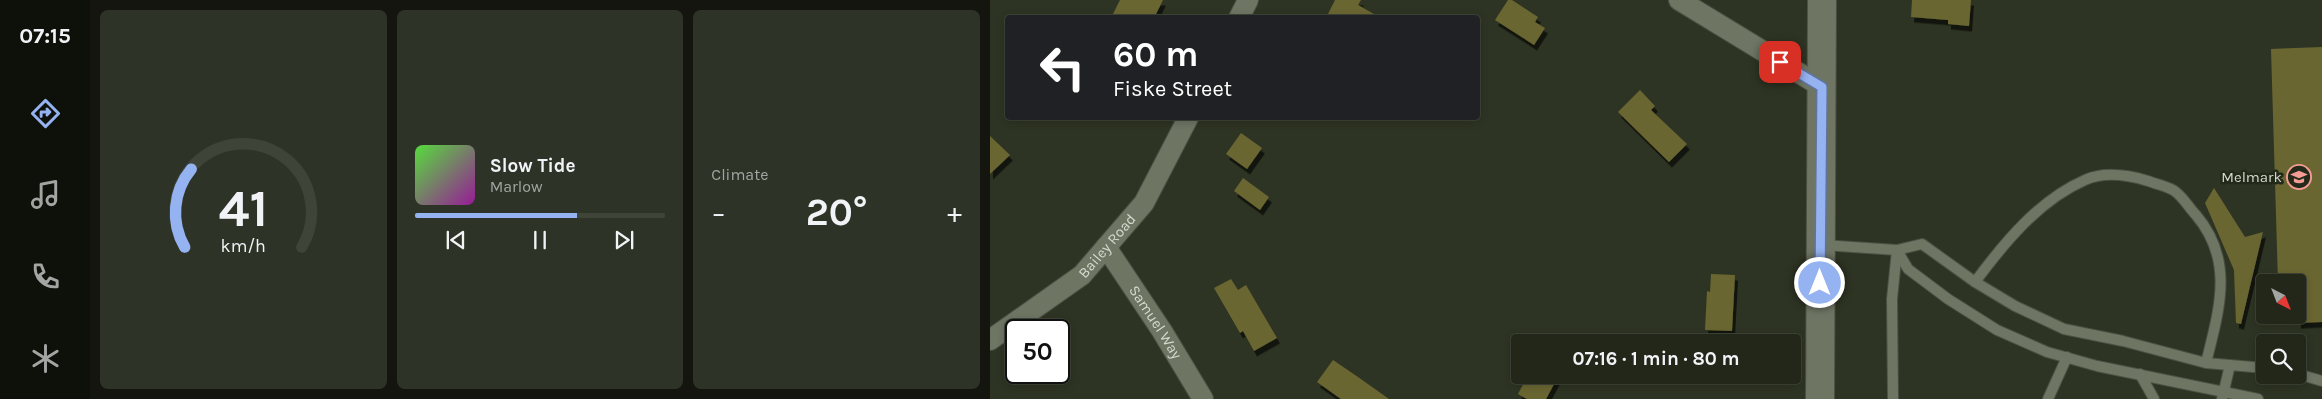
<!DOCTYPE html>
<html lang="en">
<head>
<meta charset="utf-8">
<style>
	body { margin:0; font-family:Karla,sans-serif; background:#2e3327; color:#f1f3f6; height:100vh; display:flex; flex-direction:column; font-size:19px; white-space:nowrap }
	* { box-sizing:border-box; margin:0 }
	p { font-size:16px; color:#a2a5a2 }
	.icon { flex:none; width:28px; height:28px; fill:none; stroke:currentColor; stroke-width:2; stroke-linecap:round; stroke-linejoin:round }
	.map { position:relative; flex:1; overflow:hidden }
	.panel { display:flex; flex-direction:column; gap:10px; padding:10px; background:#13150e; width:900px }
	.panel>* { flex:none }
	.banner { position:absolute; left:15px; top:15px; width:475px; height:105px; border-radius:5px; box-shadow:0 2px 8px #0003,0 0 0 1px #3f4439; background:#202124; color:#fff; overflow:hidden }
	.needle { width:32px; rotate:138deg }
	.tools { position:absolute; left:1266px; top:274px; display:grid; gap:10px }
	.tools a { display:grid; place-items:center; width:50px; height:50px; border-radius:5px; background:#22271a; box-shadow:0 2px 8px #0003,0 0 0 1px #3f4439; font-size:25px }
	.speed { position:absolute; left:15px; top:319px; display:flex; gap:10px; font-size:25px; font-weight:700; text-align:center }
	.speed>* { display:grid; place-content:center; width:65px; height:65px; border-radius:50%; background:#22271a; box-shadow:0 2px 8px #0003,0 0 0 1px #3f4439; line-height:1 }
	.speed .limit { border:2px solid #111; border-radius:8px; background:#fff; color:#111 }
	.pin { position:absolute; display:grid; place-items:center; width:42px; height:42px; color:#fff; margin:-21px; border-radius:10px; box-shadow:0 2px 8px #0006 }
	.me { position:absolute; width:55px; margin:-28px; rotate:0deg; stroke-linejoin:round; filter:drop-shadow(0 0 4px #0008) }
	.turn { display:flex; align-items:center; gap:18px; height:105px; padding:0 25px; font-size:22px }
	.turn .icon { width:65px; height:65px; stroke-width:2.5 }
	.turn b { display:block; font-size:35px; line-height:42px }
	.big { font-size:38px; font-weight:700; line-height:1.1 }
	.panel .widget { flex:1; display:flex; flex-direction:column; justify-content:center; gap:8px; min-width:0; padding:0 18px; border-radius:8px; background:#2e3327 }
	.panel .dial { align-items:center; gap:0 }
	.dial svg { height:130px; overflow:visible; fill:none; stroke:#3f4439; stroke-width:7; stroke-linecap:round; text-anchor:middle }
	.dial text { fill:#f1f3f6; stroke:none }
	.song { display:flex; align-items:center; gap:15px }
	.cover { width:60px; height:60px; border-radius:8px; background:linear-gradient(135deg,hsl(110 70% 55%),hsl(300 70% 35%)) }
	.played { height:5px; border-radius:2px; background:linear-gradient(90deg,#95b2f1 65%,#3f4439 65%) }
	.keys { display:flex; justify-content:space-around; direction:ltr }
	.heat { display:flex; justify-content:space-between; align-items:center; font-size:28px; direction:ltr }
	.panel .tiles { flex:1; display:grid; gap:10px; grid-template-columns:repeat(3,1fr) }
	.trip { position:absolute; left:521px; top:334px; width:290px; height:50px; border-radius:5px; background:#22271a; box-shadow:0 2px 8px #0003,0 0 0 1px #3f4439; font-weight:700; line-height:50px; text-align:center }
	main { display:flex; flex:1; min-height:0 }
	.dock { display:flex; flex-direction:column; width:90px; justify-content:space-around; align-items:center; background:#0e100a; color:#a2a5a2 }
	.dock .icon { width:35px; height:35px }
	.dock .active { color:#95b2f1 }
	.dock b { font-size:22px; color:#f1f3f6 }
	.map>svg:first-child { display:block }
	.building { fill:#6a6631; filter:url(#shadow) }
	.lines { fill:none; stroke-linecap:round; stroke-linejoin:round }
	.lane-casing { stroke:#4b5043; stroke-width:12 }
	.street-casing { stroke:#4b5043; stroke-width:22 }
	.secondary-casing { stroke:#4b5043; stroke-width:30 }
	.lane { stroke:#6e7563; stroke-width:10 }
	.street { stroke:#6e7563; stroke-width:20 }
	.secondary { stroke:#6e7563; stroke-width:28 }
	.route-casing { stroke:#61749d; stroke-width:12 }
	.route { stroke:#95b2f1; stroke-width:9 }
	.labels { text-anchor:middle; stroke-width:5; stroke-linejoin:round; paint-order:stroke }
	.poi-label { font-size:15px; fill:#d5dacf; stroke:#242a1a; text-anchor:end }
	.street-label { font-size:15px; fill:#d5dacf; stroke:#242a1a }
</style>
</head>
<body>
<main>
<nav class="dock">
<b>07:15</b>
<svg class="icon active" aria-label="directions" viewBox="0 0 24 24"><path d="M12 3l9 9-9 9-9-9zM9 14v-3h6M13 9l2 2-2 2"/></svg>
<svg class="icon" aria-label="music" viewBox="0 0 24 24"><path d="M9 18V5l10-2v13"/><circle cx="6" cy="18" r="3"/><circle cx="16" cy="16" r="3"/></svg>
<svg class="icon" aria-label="phone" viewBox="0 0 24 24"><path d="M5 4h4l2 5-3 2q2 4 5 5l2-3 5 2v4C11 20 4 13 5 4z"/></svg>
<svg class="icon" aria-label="climate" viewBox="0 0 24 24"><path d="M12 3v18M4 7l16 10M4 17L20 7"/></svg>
</nav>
<section class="panel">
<div class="tiles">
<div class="widget dial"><svg viewBox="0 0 100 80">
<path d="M14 69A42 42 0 1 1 86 69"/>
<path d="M14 69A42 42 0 0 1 18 21" stroke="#95b2f1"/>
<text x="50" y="56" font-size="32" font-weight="700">41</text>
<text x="50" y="72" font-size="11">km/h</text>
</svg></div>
<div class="widget">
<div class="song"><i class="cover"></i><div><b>Slow Tide</b><p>Marlow</p></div></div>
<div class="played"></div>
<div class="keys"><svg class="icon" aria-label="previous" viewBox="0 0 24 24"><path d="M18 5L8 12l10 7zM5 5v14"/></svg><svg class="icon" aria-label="pause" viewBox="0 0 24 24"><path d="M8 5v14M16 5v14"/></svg><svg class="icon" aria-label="next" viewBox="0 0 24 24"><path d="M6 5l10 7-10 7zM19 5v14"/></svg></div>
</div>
<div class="widget"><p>Climate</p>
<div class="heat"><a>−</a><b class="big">20°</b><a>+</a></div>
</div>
</div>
</section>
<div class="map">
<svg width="1332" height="399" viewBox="0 0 1332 399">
	<defs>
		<filter id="shadow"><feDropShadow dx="3" dy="5.5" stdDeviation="0" flood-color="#0009"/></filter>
	</defs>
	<rect width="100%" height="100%" fill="#2e3423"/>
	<!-- building -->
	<g class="building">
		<path d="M 130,0 L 173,0 L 164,18 L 121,18 Z"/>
		<path d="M 345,0 L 371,0 L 368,5 L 391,18 L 336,18 Z"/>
		<path d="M 518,0 L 522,0 L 548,17 L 545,22 L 555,28 L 544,45 L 505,20 Z"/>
		<path d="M 922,0 L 981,0 L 979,26 L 958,24 L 958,20 L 921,17 Z"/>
		<path d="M 1332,47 L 1332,322 L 1308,323 L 1308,282 L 1288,282 L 1281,49 Z"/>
		<path d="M 650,90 L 665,106 L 661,110 L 697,144 L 679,162 L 628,112 Z"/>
		<path d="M 251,133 L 272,148 L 257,169 L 236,154 Z"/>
		<path d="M 0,136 L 20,155 L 0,174 Z"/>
		<path d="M 253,178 L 279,197 L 270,210 L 244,191 Z"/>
		<path d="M 1224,188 L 1255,237 L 1273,232 L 1251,324 L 1246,323 L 1244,270 L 1215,203 Z"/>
		<path d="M 721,274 L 745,275 L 742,331 L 715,330 L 717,291 L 720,292 Z"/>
		<path d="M 241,279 L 248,290 L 256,285 L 287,338 L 264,351 L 253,331 L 250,333 L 224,288 Z"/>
		<path d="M 343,360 L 368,377 L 399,399 L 351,399 L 327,382 Z"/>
		<path d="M 538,375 L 569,375 L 556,399 L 537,399 L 528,394 Z"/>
	</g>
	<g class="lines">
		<defs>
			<g id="lane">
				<path d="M 833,245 L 907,250 L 932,244 L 985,282 L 1025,306 L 1074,329 L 1133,341 L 1216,363 L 1275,368"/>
				<path d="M 907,250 L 918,269 L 958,299 L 1007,330 L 1057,352 L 1107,366 L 1268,399"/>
				<path d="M 985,282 C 1014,243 1049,200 1095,180 C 1115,171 1138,175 1158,181 C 1166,184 1176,186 1183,190 C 1192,195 1199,208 1206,215 C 1245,261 1229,310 1216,363"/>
				<path d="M 1150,374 L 1164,399"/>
				<path d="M 1308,374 L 1332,381"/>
				<path d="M 903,399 L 902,299 L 907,250"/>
				<path d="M 1058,399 L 1077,357"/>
				<path d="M 1232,399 L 1240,365"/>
			</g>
			<g id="street">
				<path d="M 689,0 L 832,87"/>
				<path d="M 249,18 L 258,0"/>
				<path id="s1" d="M 116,247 L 172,331 L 213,399"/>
				<path id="s2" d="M 0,340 L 92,275 L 154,203 L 198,118"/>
			</g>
			<path id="secondary" d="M 830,399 L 832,0"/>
		</defs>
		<!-- lane casing -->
		<use href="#lane" class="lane-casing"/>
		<!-- street casing -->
		<use href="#street" class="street-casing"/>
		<!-- secondary casing -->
		<use href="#secondary" class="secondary-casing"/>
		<!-- lane -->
		<use href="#lane" class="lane"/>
		<!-- street -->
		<use href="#street" class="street"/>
		<!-- secondary -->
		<use href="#secondary" class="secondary"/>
	</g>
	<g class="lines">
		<defs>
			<path id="route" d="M 790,62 L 832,87 L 830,283"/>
		</defs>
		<!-- route casing -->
		<use href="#route" class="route-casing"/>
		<!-- route -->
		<use href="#route" class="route"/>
	</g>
	<!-- icons -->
	<defs>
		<symbol id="school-ring" viewBox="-11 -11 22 22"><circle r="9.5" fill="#242a1a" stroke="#f59c96" stroke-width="1.5"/><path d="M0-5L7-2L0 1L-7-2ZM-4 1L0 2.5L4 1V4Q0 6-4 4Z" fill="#f59c96"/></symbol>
	</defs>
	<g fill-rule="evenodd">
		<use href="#school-ring" x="1295" y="163" width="28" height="28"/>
	</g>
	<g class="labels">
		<!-- poi labels -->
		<g class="poi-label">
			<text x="1292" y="182">Melmark</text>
		</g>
		<!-- street labels -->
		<g class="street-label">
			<text dy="5" stroke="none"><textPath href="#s2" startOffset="151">Bailey Road</textPath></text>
			<text dy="5" stroke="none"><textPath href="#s1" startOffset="90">Samuel Way</textPath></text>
		</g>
	</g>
</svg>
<div class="tools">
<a><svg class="needle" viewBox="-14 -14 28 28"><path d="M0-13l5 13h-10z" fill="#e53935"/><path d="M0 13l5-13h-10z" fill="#a2a5a2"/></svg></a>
<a><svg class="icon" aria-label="search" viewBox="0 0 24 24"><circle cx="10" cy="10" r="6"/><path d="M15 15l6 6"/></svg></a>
</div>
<div class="speed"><div class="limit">50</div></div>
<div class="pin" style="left:790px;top:62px;background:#d93025"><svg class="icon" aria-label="arrive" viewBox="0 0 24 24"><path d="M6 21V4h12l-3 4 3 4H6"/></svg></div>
<svg class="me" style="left:830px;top:283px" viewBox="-20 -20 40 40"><circle r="17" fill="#95b2f1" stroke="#fff" stroke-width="3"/><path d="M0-11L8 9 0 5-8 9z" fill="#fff"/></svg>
<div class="trip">07:16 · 1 min · 80 m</div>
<div class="banner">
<div class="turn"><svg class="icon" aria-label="left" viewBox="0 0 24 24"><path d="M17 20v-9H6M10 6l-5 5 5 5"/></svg><div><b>60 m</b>Fiske Street</div></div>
</div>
</div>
</main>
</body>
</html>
